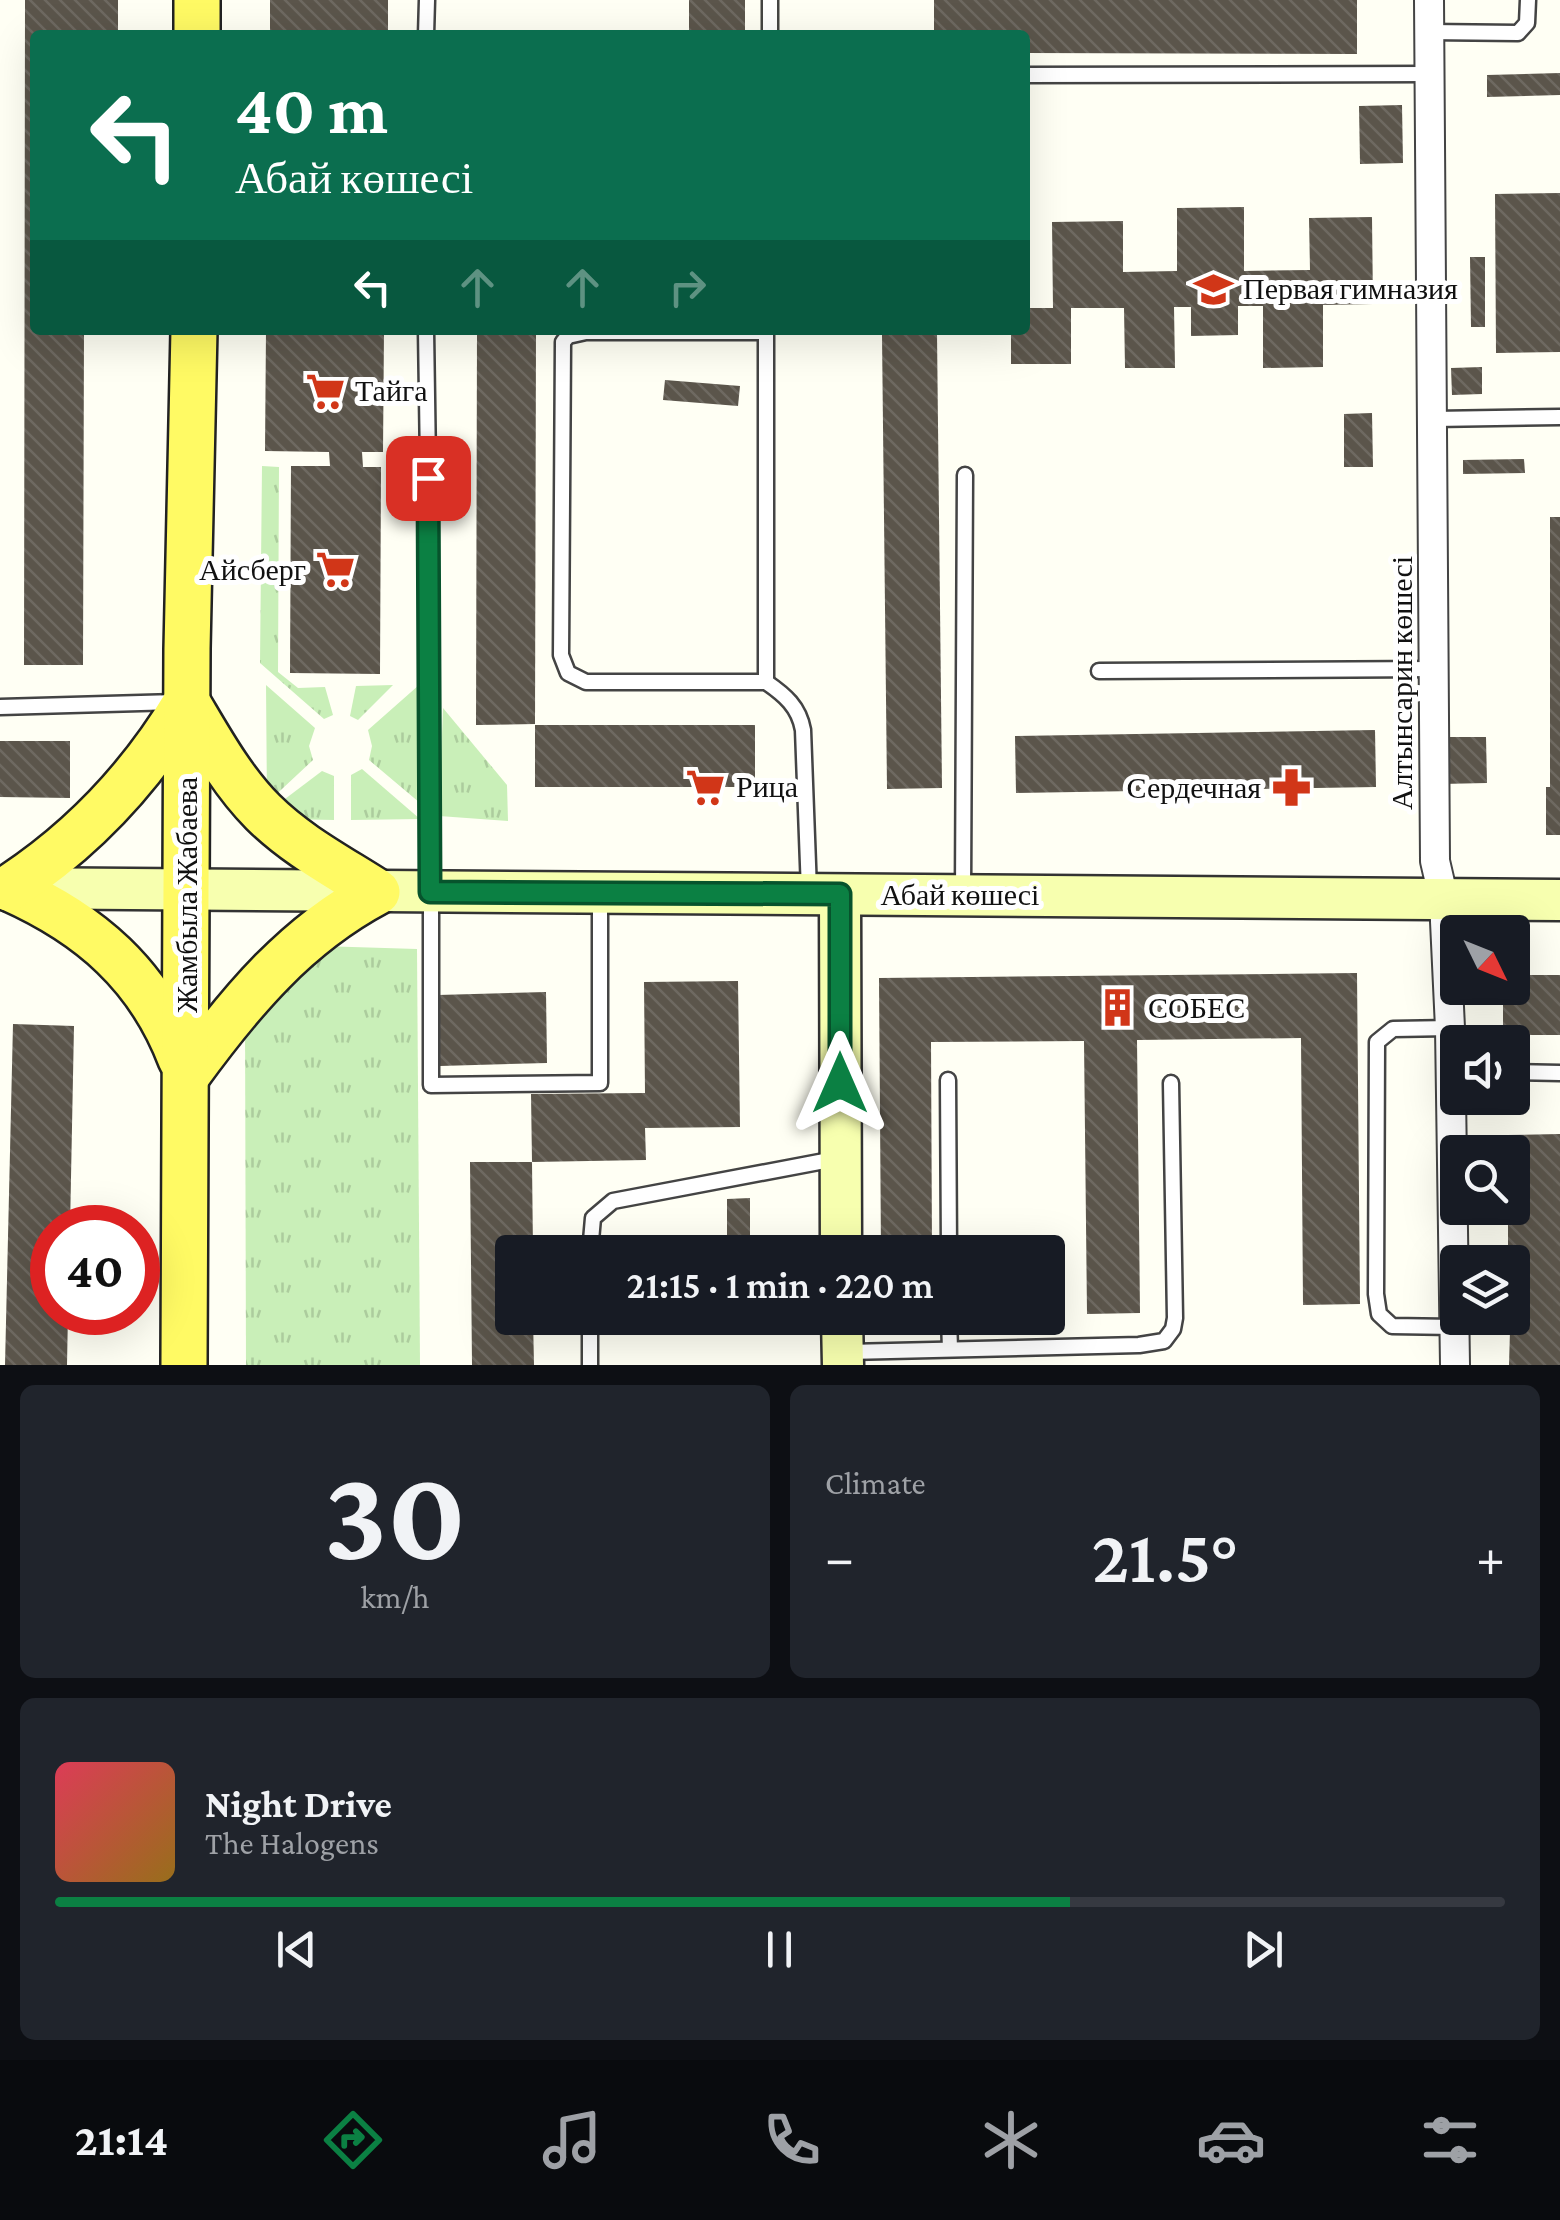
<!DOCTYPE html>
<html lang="en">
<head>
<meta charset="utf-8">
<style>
	body { margin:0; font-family:"Crimson Pro",serif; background:#20242c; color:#f1f3f6; height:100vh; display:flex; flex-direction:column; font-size:38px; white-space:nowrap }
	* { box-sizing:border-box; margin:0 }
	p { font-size:32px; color:#9ea1a6 }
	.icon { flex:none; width:55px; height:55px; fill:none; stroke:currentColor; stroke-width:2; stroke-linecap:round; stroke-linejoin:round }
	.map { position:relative; height:1365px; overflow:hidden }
	.panel { display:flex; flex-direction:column; gap:20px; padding:20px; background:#0d0f14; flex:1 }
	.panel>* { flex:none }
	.top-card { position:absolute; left:30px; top:30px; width:1000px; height:305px; border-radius:10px; box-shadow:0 10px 40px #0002; background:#0b6e4f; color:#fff; overflow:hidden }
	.needle { width:65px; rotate:133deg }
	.controls { position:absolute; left:1440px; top:915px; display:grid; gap:20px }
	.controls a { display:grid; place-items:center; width:90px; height:90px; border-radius:10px; background:#171b24; box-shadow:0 10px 40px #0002; font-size:50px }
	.speed { position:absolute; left:30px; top:1205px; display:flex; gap:20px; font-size:50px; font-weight:700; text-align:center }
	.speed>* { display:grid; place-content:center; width:130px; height:130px; border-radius:50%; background:#171b24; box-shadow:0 10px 40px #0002; line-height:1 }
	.speed .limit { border:15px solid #d22; background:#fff; color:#111 }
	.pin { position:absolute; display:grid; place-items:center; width:85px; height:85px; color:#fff; margin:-42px; border-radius:20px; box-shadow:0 5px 15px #0006 }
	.me { position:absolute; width:110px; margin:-55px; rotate:0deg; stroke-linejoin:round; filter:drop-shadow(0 0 8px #0008) }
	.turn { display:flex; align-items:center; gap:35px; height:210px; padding:0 40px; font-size:45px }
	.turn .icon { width:130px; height:130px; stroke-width:2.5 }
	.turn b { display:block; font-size:70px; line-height:85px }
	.lanes { display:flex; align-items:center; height:95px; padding:0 40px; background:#0003; justify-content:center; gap:50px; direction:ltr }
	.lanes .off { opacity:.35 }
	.big { font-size:75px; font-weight:600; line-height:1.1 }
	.panel .widget { flex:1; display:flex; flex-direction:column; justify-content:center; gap:15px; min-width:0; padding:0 35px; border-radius:15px; background:#20242c }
	.panel .dial { align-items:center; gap:0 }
	.dial b { font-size:130px; line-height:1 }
	.song { display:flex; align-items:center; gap:30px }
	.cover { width:120px; height:120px; border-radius:15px; background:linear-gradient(135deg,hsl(350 70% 55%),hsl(40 70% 35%)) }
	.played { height:10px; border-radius:5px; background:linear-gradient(90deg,#0b8043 70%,#363941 70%) }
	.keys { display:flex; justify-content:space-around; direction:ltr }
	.heat { display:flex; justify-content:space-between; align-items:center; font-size:55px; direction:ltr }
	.panel .tiles { flex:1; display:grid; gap:20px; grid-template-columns:1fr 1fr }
	.widget:last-child { grid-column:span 2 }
	.trip { position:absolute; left:495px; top:1235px; width:570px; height:100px; border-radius:10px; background:#171b24; box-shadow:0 10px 40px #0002; font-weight:600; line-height:100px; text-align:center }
	.tabs { display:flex; height:160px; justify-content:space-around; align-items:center; background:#090b0e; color:#9ea1a6 }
	.tabs .icon { width:70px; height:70px }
	.tabs .active { color:#0b8043 }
	.tabs b { font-size:45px; color:#f1f3f6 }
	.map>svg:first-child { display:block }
	.grass { fill:url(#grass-tufts) }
	.building { fill:url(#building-back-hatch) }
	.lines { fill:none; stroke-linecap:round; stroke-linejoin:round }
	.lane-casing { stroke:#444; stroke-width:19 }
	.street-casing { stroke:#444; stroke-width:32 }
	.secondary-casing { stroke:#333; stroke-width:45 }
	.primary-casing { stroke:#222; stroke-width:50 }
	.lane { stroke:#fff; stroke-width:14 }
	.street { stroke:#fff; stroke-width:28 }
	.secondary { stroke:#f7ffaf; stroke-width:40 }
	.primary { stroke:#fffa64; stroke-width:45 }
	.route-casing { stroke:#07532c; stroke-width:25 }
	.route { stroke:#0b8043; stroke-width:18 }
	.labels { text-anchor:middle; stroke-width:10; stroke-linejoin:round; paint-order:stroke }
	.poi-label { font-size:30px; fill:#111; stroke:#fff; text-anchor:start }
	.street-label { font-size:30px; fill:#111; stroke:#fff }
</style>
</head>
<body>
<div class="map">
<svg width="1560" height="1365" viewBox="0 0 1560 1365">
	<defs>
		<pattern id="grass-tufts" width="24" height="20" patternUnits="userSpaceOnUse" patternTransform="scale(2.5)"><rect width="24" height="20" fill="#c9efb8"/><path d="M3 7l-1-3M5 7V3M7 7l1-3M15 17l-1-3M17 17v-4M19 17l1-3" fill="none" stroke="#accc9d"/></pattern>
		<pattern id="building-back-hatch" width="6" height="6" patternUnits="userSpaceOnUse" patternTransform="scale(2.5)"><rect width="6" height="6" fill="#5b554b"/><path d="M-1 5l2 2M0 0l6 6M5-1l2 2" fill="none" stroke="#6e6961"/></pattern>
	</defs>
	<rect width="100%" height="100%" fill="#fffff4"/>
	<!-- grass -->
	<g class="grass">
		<path d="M 262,466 L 279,467 L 278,672 L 298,688 L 325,687 L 333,715 L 324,719 L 260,663 Z"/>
		<path d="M 266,685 L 315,728 L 309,746 L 313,760 L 267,803 Z"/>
		<path d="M 393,685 L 358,720 L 350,716 L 356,686 Z"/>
		<path d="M 419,685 L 420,803 L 369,760 L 372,746 L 368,730 Z"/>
		<path d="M 443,708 L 507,785 L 508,821 L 439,816 Z"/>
		<path d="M 362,769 L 420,819 L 351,820 L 351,775 Z"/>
		<path d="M 322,771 L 334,776 L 334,820 L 284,819 L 273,808 Z"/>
		<path d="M 320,946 L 417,949 L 420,1365 L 246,1365 L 245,1018 Z"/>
	</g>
	<!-- building -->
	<g class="building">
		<path d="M 25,0 L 118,0 L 118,35 L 35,35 L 35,330 L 84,330 L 83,665 L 24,665 Z"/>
		<rect x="270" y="0" width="118" height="35"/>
		<rect x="689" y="0" width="56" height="35"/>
		<path d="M 934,0 L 1357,0 L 1357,54 L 1025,53 L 1025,35 L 934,35 Z"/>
		<path d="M 1560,73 L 1560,95 L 1487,97 L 1487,75 Z"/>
		<path d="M 1402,105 L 1403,163 L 1360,164 L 1359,106 Z"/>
		<path d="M 1560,193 L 1560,352 L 1496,353 L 1495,194 Z"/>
		<path d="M 1244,207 L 1244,271 L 1310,270 L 1309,218 L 1372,217 L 1373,304 L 1323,305 L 1323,367 L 1263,368 L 1263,306 L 1238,306 L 1238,335 L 1191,336 L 1191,307 L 1174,307 L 1175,368 L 1125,368 L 1124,308 L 1071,308 L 1071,364 L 1011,364 L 1011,330 L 1025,330 L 1025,308 L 1053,308 L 1052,222 L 1123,221 L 1123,272 L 1177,271 L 1177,208 Z"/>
		<path d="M 1470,257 L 1485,257 L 1485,327 L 1471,327 Z"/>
		<path d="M 266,330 L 384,330 L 383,452 L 362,452 L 363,467 L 381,467 L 380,674 L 290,673 L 291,466 L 330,466 L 329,452 L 265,451 Z"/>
		<path d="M 477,330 L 536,330 L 535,724 L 476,725 Z"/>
		<path d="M 937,334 L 942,788 L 887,789 L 882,335 Z"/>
		<path d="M 1482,367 L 1482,394 L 1452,395 L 1451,368 Z"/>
		<path d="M 665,380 L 740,386 L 738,406 L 663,400 Z"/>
		<path d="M 1372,413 L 1373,467 L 1344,467 L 1344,414 Z"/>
		<path d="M 1524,459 L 1525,473 L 1463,474 L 1463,460 Z"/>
		<path d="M 1550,517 L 1560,517 L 1560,835 L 1546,835 L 1546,787 L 1550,787 Z"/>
		<rect x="535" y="725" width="220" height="62"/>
		<path d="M 1375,730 L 1376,787 L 1016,793 L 1015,736 Z"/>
		<path d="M 1440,737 L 1486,737 L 1487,783 L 1441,784 Z"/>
		<path d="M 0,741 L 70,741 L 70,798 L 0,797 Z"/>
		<path d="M 1357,973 L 1360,1304 L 1303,1305 L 1301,1038 L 1137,1040 L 1140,1313 L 1087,1314 L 1084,1041 L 931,1042 L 932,1252 L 881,1252 L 879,978 Z"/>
		<path d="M 1512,975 L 1560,975 L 1560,1035 L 1503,1035 L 1503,988 L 1512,988 Z"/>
		<path d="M 738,981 L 740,1127 L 645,1128 L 646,1160 L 532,1162 L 531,1094 L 645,1093 L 644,982 Z"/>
		<path d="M 546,992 L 547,1063 L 440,1066 L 438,995 Z"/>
		<path d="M 13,1024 L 74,1026 L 70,1228 L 52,1228 L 52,1312 L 68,1312 L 67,1365 L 5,1365 Z"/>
		<path d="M 1560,1134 L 1560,1365 L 1509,1365 L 1512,1262 L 1508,1262 L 1508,1208 L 1512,1208 L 1512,1152 L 1507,1152 L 1507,1135 Z"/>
		<path d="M 470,1162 L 532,1162 L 533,1252 L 512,1252 L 512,1318 L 533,1318 L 534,1365 L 472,1365 Z"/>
		<path d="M 750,1198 L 750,1246 L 727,1246 L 727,1199 Z"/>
	</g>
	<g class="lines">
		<defs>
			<g id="lane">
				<path d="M 1429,32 L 1518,33 L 1527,23 L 1528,0"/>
				<path d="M 426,35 L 427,0"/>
				<path d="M 770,35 L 770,0"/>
				<path d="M 1025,75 L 1428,74"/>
				<path d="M 426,330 L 431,664 L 431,1085 L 600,1083 L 600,898"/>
				<path d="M 766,332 L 586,332 L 568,336 L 563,342 L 561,655 L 568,673 L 586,682 L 766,682 C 785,695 799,707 803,730 L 809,891"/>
				<path d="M 1434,419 L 1560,417"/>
				<path d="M 1099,671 L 1434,669"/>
				<path d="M 766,682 L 766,330"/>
				<path d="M 0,707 L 176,702"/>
				<path d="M 963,893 L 965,475"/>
				<path d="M 1450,1028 L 1393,1029 L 1377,1042 L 1376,1294 L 1379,1314 L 1392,1326 L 1454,1327"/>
				<path d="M 1512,1072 L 1560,1073"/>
				<path d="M 948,1080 L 949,1252"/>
				<path d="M 590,1252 L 593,1218 L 613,1201 L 835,1159"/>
				<path d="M 590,1318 L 590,1365"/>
				<path d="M 949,1318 L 950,1349"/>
				<path d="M 848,1352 L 1139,1345 L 1164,1341 L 1173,1329 L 1175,1318 L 1171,1083"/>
			</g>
			<path id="street" d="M 1429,0 L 1435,861 L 1444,900 L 1450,1028 L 1455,1365"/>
			<g id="secondary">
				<path d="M 4,888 L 1560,900"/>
				<path d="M 840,895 L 841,1252"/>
				<path d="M 842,1318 L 843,1365"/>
			</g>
			<g id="primary">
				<path d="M 197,35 L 197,0"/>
				<path d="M 9,888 C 90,924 149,975 181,1059"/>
				<path d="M 9,888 C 84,839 141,778 187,701"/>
				<path d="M 187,1075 C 241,1001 296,935 377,892 C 338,867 296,845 263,812 C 232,781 210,741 188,704"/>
				<path d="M 184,1365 L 187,649 L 194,330"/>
			</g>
		</defs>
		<!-- lane casing -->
		<use href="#lane" class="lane-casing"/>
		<!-- street casing -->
		<use href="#street" class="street-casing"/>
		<!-- secondary casing -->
		<use href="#secondary" class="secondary-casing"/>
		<!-- primary casing -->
		<use href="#primary" class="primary-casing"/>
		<!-- lane -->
		<use href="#lane" class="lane"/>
		<!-- street -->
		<use href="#street" class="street"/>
		<!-- secondary -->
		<use href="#secondary" class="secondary"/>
		<!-- primary -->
		<use href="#primary" class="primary"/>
	</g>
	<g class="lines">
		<defs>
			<path id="route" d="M 428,478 L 430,892 L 840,894 L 840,1083"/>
		</defs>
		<!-- route casing -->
		<use href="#route" class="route-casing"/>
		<!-- route -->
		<use href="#route" class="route"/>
	</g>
	<!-- icons -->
	<defs>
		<symbol id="school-bare" viewBox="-9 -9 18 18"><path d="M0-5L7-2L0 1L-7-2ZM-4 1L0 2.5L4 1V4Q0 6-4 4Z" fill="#d13618" stroke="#fff" stroke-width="2.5" paint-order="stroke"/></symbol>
		<symbol id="supermarket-bare" viewBox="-9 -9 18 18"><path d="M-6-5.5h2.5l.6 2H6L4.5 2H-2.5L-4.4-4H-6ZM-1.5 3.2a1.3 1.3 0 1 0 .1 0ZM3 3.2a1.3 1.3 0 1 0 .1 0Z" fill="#d13618" stroke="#fff" stroke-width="2.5" paint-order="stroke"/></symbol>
		<symbol id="pharmacy-bare" viewBox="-9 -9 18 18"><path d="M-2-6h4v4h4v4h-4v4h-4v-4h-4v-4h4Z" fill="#d13618" stroke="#fff" stroke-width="2.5" paint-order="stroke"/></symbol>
		<symbol id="building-bare" viewBox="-9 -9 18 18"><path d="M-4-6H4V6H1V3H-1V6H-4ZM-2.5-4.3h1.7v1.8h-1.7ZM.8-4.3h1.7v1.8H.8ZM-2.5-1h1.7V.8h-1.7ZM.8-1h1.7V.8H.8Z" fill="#d13618" stroke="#fff" stroke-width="2.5" paint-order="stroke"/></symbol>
	</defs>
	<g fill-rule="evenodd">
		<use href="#school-bare" x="1186" y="262" width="55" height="55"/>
		<use href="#supermarket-bare" x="298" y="364" width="55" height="55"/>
		<use href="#supermarket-bare" x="308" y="542" width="55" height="55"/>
		<use href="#supermarket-bare" x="678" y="760" width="55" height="55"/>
		<use href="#pharmacy-bare" x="1264" y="760" width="55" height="55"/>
		<use href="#building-bare" x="1090" y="980" width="55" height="55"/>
	</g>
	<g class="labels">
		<!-- poi labels -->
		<g class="poi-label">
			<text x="1243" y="299">Первая гимназия</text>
			<text x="355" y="401">Тайга</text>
			<text x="306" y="580" text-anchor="end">Айсберг</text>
			<text x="736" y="797">Рица</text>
			<text x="1261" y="798" text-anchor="end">Сердечная</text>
			<text x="1148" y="1018">СОБЕС</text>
		</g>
		<!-- street labels -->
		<g class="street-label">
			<text transform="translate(1402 683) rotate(-90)" y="10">Алтынсарин көшесі</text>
			<text transform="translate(187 895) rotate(-90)" y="10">Жамбыла Жабаева</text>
			<text x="960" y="905">Абай көшесі</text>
		</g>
	</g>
</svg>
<div class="controls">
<a><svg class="needle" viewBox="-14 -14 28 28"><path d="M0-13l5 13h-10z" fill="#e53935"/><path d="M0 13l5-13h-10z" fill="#9ea1a6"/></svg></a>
<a><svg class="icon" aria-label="sound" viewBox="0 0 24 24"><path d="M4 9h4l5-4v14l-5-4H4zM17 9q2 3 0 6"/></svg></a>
<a><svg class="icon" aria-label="search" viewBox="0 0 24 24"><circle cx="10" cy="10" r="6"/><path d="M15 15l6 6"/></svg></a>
<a><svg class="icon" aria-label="layers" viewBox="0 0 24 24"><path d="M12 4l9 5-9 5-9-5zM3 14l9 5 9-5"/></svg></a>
</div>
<div class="speed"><div class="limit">40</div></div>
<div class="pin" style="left:428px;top:478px;background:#d93025"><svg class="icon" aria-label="arrive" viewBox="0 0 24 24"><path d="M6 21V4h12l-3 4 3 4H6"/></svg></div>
<svg class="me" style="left:840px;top:1083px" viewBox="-20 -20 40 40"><path d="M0-17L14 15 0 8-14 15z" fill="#0b8043" stroke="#fff" stroke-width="4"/></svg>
<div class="trip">21:15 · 1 min · 220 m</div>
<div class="top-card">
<div class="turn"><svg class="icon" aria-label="left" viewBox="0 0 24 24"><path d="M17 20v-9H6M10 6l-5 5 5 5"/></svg><div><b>40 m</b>Абай көшесі</div></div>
<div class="lanes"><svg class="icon" aria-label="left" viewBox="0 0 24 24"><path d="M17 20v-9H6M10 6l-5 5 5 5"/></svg><svg class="icon off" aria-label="ahead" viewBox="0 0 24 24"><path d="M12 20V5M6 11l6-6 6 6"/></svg><svg class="icon off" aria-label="ahead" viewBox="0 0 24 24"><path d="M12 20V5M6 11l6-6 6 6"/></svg><svg class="icon off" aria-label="right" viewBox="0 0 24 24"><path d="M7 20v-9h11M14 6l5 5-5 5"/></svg></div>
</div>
</div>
<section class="panel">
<div class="tiles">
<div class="widget dial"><b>30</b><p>km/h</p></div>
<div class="widget"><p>Climate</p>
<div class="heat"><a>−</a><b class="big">21.5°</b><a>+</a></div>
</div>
<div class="widget">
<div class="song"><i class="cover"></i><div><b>Night Drive</b><p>The Halogens</p></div></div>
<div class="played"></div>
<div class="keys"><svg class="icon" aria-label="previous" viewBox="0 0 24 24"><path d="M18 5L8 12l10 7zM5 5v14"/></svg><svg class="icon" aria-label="pause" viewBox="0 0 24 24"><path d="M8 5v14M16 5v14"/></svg><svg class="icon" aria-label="next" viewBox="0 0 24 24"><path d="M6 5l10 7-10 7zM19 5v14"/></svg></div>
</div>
</div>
</section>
<nav class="tabs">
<b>21:14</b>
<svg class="icon active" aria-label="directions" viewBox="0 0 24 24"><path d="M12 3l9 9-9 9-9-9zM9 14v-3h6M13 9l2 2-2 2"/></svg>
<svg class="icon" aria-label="music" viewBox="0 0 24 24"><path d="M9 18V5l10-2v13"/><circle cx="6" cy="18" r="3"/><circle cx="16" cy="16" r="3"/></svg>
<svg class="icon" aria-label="phone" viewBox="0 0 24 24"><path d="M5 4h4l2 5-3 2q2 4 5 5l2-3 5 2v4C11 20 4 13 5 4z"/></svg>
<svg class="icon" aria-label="climate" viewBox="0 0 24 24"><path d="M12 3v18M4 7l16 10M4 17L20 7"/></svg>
<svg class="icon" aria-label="car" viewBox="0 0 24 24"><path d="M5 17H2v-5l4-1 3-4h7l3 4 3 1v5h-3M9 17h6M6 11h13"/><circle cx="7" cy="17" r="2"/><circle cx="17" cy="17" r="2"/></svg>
<svg class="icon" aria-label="filters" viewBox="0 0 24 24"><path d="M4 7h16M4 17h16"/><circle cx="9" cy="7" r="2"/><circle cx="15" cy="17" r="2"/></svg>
</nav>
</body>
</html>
